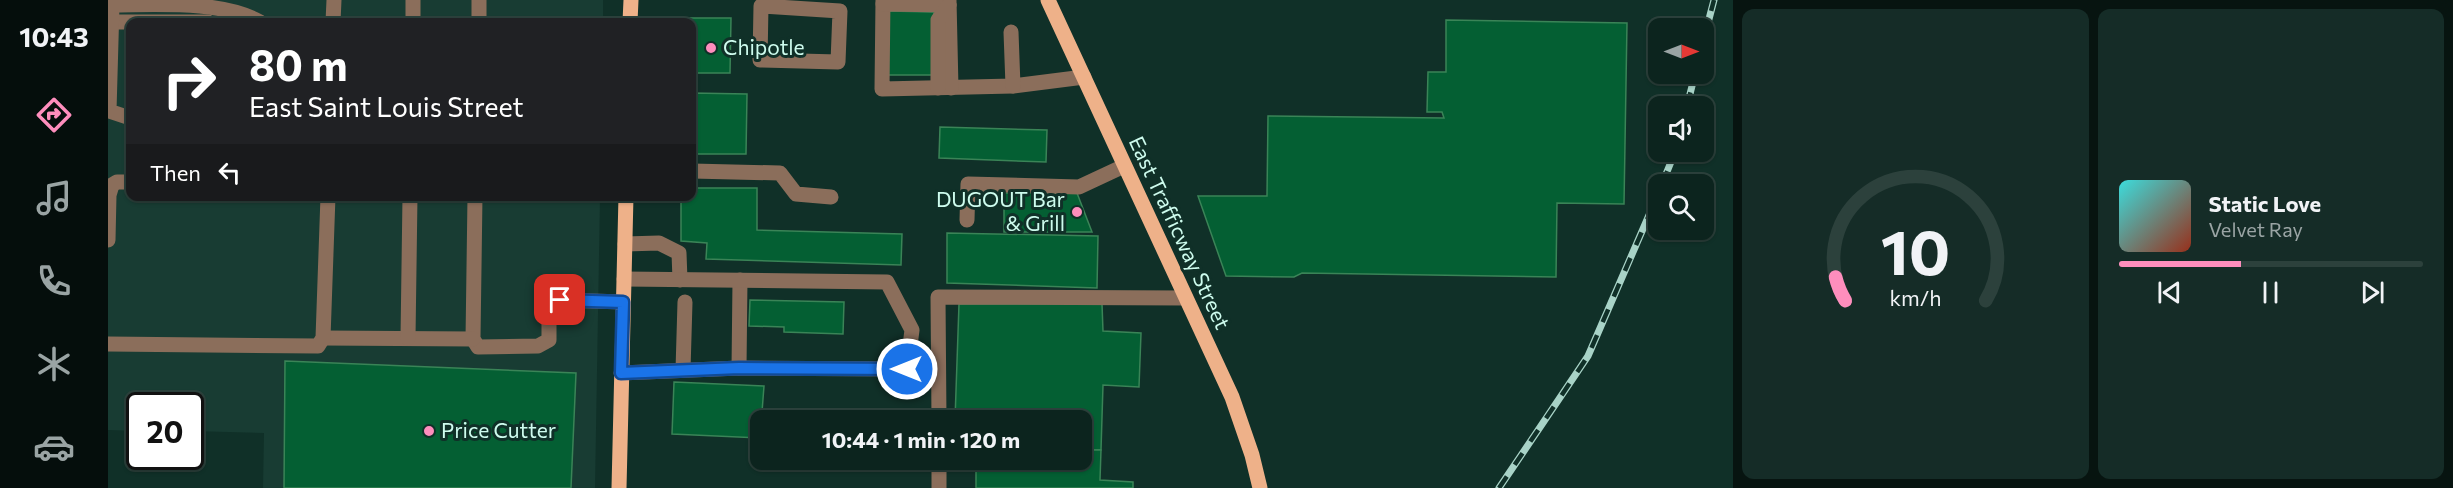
<!DOCTYPE html>
<html lang="en">
<head>
<meta charset="utf-8">
<style>
	body { margin:0; font-family:Commissioner,sans-serif; background:#152c27; color:#f1f3f6; height:100vh; display:flex; flex-direction:column; font-size:22px; white-space:nowrap }
	* { box-sizing:border-box; margin:0 }
	p { font-size:20px; color:#9aa4a4 }
	.icon { flex:none; width:33px; height:33px; fill:none; stroke:currentColor; stroke-width:2; stroke-linecap:round; stroke-linejoin:round }
	.map { position:relative; flex:1; overflow:hidden }
	.drawer { display:flex; flex-direction:column; gap:9px; padding:9px; background:#071410; width:720px }
	.drawer>* { flex:none }
	.guide { position:absolute; left:18px; top:18px; width:570px; height:183px; border-radius:12px; box-shadow:0 2px 4px #0004,0 0 0 2px #2c413c; background:#202124; color:#fff; overflow:hidden }
	.needle { width:39px; rotate:90deg }
	.buttons { position:absolute; left:1540px; top:18px; display:grid; gap:12px }
	.buttons a { display:grid; place-items:center; width:66px; height:66px; border-radius:12px; background:#0c241e; box-shadow:0 2px 4px #0004,0 0 0 2px #2c413c; font-size:30px }
	.speed { position:absolute; left:18px; top:392px; display:flex; gap:12px; font-size:30px; font-weight:700; text-align:center }
	.speed>* { display:grid; place-content:center; width:78px; height:78px; border-radius:50%; background:#0c241e; box-shadow:0 2px 4px #0004,0 0 0 2px #2c413c; line-height:1 }
	.speed .limit { border:3px solid #111; border-radius:9px; background:#fff; color:#111 }
	.pin { position:absolute; display:grid; place-items:center; width:51px; height:51px; color:#fff; margin:-26px; border-radius:12px; box-shadow:0 3px 9px #0006 }
	.me { position:absolute; width:66px; margin:-33px; rotate:270deg; stroke-linejoin:round; filter:drop-shadow(0 0 4px #0008) }
	.turn { display:flex; align-items:center; gap:21px; height:126px; padding:0 24px; font-size:27px }
	.turn .icon { width:78px; height:78px; stroke-width:2.5 }
	.turn b { display:block; font-size:42px; line-height:51px }
	.then { display:flex; align-items:center; height:57px; padding:0 24px; background:#0003; gap:12px; font-size:22px }
	.drawer .widget { flex:1; display:flex; flex-direction:column; justify-content:center; gap:9px; min-width:0; padding:0 21px; border-radius:12px; background:#152c27 }
	.drawer .dial { align-items:center; gap:0 }
	.dial svg { height:156px; overflow:visible; fill:none; stroke:#2c413c; stroke-width:7; stroke-linecap:round; text-anchor:middle }
	.dial text { fill:#f1f3f6; stroke:none }
	.song { display:flex; align-items:center; gap:18px }
	.cover { width:72px; height:72px; border-radius:9px; background:linear-gradient(135deg,hsl(180 70% 55%),hsl(10 70% 35%)) }
	.played { height:6px; border-radius:3px; background:linear-gradient(90deg,#fe8ebd 40%,#2c413c 40%) }
	.keys { display:flex; justify-content:space-around; direction:ltr }
	.drawer .tiles { flex:1; display:grid; gap:9px; grid-template-columns:repeat(2,1fr) }
	.trip { position:absolute; left:642px; top:410px; width:342px; height:60px; border-radius:12px; background:#0c241e; box-shadow:0 2px 4px #0004,0 0 0 2px #2c413c; font-weight:700; line-height:60px; text-align:center }
	main { display:flex; flex:1; min-height:0 }
	.dock { display:flex; flex-direction:column; width:108px; justify-content:space-around; align-items:center; background:#050e0c; color:#9aa4a4 }
	.dock .icon { width:42px; height:42px }
	.dock .on { color:#fe8ebd }
	.dock b { font-size:27px; color:#f1f3f6 }
	.map>svg:first-child { display:block }
	.built { fill:#183c33 }
	.building { fill:#045f33; stroke:#3a8457; stroke-width:1.5 }
	.lines { fill:none; stroke-linecap:round; stroke-linejoin:round }
	.minor { stroke:#8b6e5b; stroke-width:15 }
	.major { stroke:#eeb189; stroke-width:15 }
	.rail-casing { stroke:#a8d3c7; stroke-width:7 }
	.rail { stroke:#103028; stroke-width:4.5; stroke-dasharray:14; stroke-linecap:butt }
	.route-casing { stroke:#114b97; stroke-width:15 }
	.route { stroke:#1a73e8; stroke-width:10 }
	.poi-dot { fill:#fe8ebd; stroke:#103028; stroke-width:2 }
	.labels { text-anchor:middle; stroke-width:6; stroke-linejoin:round; paint-order:stroke }
	.poi-label { font-size:21px; fill:#cefcee; stroke:#103028; text-anchor:start }
	.street-label { font-size:21px; fill:#cefcee; stroke:#103028 }
</style>
</head>
<body>
<main>
<nav class="dock">
<b>10:43</b>
<svg class="icon on" aria-label="directions" viewBox="0 0 24 24"><path d="M12 3l9 9-9 9-9-9zM9 14v-3h6M13 9l2 2-2 2"/></svg>
<svg class="icon" aria-label="music" viewBox="0 0 24 24"><path d="M9 18V5l10-2v13"/><circle cx="6" cy="18" r="3"/><circle cx="16" cy="16" r="3"/></svg>
<svg class="icon" aria-label="phone" viewBox="0 0 24 24"><path d="M5 4h4l2 5-3 2q2 4 5 5l2-3 5 2v4C11 20 4 13 5 4z"/></svg>
<svg class="icon" aria-label="climate" viewBox="0 0 24 24"><path d="M12 3v18M4 7l16 10M4 17L20 7"/></svg>
<svg class="icon" aria-label="car" viewBox="0 0 24 24"><path d="M5 17H2v-5l4-1 3-4h7l3 4 3 1v5h-3M9 17h6M6 11h13"/><circle cx="7" cy="17" r="2"/><circle cx="17" cy="17" r="2"/></svg>
</nav>
<div class="map">
<svg width="1625" height="488" viewBox="0 0 1625 488">
	<rect width="100%" height="100%" fill="#103028"/>
	<!-- built -->
	<path class="built" d="M 0,0 L 495,0 L 495,22 L 22,22 L 22,196 L 492,197 L 487,488 L 155,488 L 156,433 L 83,431 L 82,405 L 32,405 L 31,431 L 0,430 Z"/>
	<!-- building -->
	<g class="building">
		<path d="M 780,11 L 826,12 L 825,75 L 777,75 Z"/>
		<path d="M 577,18 L 623,18 L 622,73 L 584,73 L 584,22 L 577,22 Z"/>
		<path d="M 1338,20 L 1519,23 L 1516,204 L 1449,203 L 1448,277 L 1194,273 L 1186,277 L 1118,276 L 1090,196 L 1159,196 L 1160,116 L 1336,118 L 1334,112 L 1319,112 L 1320,72 L 1338,72 Z"/>
		<path d="M 584,93 L 639,94 L 638,154 L 584,154 Z"/>
		<path d="M 832,127 L 939,130 L 938,162 L 831,158 Z"/>
		<path d="M 584,188 L 649,188 L 649,230 L 794,234 L 793,265 L 598,259 L 599,243 L 573,241 L 573,196 L 584,196 Z"/>
		<path d="M 896,193 L 969,193 L 984,232 L 896,232 Z"/>
		<path d="M 839,233 L 990,236 L 989,288 L 839,283 Z"/>
		<path d="M 642,300 L 736,302 L 735,334 L 676,332 L 676,327 L 641,326 Z"/>
		<path d="M 851,304 L 994,304 L 995,331 L 1033,333 L 1031,387 L 995,385 L 993,450 L 974,450 L 974,420 L 847,420 Z"/>
		<path d="M 177,361 L 468,373 L 463,488 L 176,488 Z"/>
		<path d="M 566,382 L 656,386 L 652,438 L 564,434 Z"/>
		<path d="M 974,450 L 993,450 L 992,480 L 1025,482 L 1025,488 L 868,488 L 868,460 L 974,459 Z"/>
		<rect x="845" y="459" width="47" height="1"/>
	</g>
	<g class="lines">
		<!-- minor -->
		<g class="minor">
			<path d="M 775,0 L 774,89 L 905,86 L 976,77"/>
			<path d="M 841,0 L 843,88"/>
			<path d="M 775,4 L 841,5"/>
			<path d="M 653,6 L 732,11 L 730,62 L 652,60 Z"/>
			<path d="M 3,22 L 100,22"/>
			<path d="M 225,22 L 226,0"/>
			<path d="M 305,22 L 305,0"/>
			<path d="M 371,22 L 371,0"/>
			<path d="M 903,32 L 905,86"/>
			<path d="M 830,88 L 830,20 L 841,5"/>
			<path d="M 22,118 L 1,111 L 4,5 C 47,5 114,0 152,22"/>
			<path d="M 584,171 L 672,173 L 688,194 L 723,197"/>
			<path d="M 367,196 L 365,339 L 370,347 L 430,346 L 441,340 L 441,310 L 444,303 L 452,300 L 515,302"/>
			<path d="M 859,220 L 860,184 L 971,187 L 1016,166"/>
			<path d="M 0,240 L 1,195 L 4,185 L 9,182 L 22,182"/>
			<path d="M 517,244 L 551,243 L 571,253 L 572,280"/>
			<path d="M 215,338 L 365,339"/>
			<path d="M 300,338 L 302,196"/>
			<path d="M 0,344 L 210,346 L 215,338 L 220,196"/>
			<path d="M 631,368 L 632,280"/>
			<path d="M 575,370 L 577,302"/>
			<path d="M 513,373 L 631,368 L 799,369 L 804,330 L 779,282 L 516,279"/>
			<path d="M 831,420 L 830,297 L 1077,298"/>
			<path d="M 831,459 L 831,488"/>
		</g>
		<!-- major -->
		<g class="major">
			<path d="M 940,0 L 1124,397 L 1144,455 L 1152,488"/>
			<path d="M 522,22 L 523,0"/>
			<path d="M 511,488 L 518,196"/>
		</g>
		<defs>
			<g id="rail">
				<path d="M 1596,38 L 1606,0"/>
				<path d="M 1579,106 L 1587,74"/>
				<path d="M 1554,184 L 1567,152"/>
				<path d="M 1391,488 L 1480,356 L 1551,192"/>
			</g>
		</defs>
		<!-- rail casing -->
		<use href="#rail" class="rail-casing"/>
		<!-- rail -->
		<use href="#rail" class="rail"/>
	</g>
	<g class="lines">
		<defs>
			<path id="route" d="M 452,300 L 515,302 L 513,373 L 631,368 L 799,369"/>
		</defs>
		<!-- route casing -->
		<use href="#route" class="route-casing"/>
		<!-- route -->
		<use href="#route" class="route"/>
	</g>
	<!-- markers -->
	<g class="poi-dot">
		<circle cx="603" cy="48" r="6"/>
		<circle cx="969" cy="212" r="6"/>
		<circle cx="321" cy="431" r="6"/>
	</g>
	<g class="labels">
		<!-- poi labels -->
		<g class="poi-label">
			<text x="615" y="55">Chipotle</text>
			<text x="957" y="207" text-anchor="end">DUGOUT Bar<tspan x="957" dy="24">&amp; Grill</tspan></text>
			<text x="333" y="438">Price Cutter</text>
		</g>
		<!-- street labels -->
		<g class="street-label">
			<text transform="translate(1071 233) rotate(65)" y="7">East Trafficway Street</text>
		</g>
	</g>
</svg>
<div class="buttons">
<a><svg class="needle" viewBox="-14 -14 28 28"><path d="M0-13l5 13h-10z" fill="#e53935"/><path d="M0 13l5-13h-10z" fill="#9aa4a4"/></svg></a>
<a><svg class="icon" aria-label="sound" viewBox="0 0 24 24"><path d="M4 9h4l5-4v14l-5-4H4zM17 9q2 3 0 6"/></svg></a>
<a><svg class="icon" aria-label="search" viewBox="0 0 24 24"><circle cx="10" cy="10" r="6"/><path d="M15 15l6 6"/></svg></a>
</div>
<div class="speed"><div class="limit">20</div></div>
<div class="pin" style="left:452px;top:300px;background:#d93025"><svg class="icon" aria-label="arrive" viewBox="0 0 24 24"><path d="M6 21V4h12l-3 4 3 4H6"/></svg></div>
<svg class="me" style="left:799px;top:369px" viewBox="-20 -20 40 40"><circle r="17" fill="#1a73e8" stroke="#fff" stroke-width="3"/><path d="M0-11L8 9 0 5-8 9z" fill="#fff"/></svg>
<div class="trip">10:44 · 1 min · 120 m</div>
<div class="guide">
<div class="turn"><svg class="icon" aria-label="right" viewBox="0 0 24 24"><path d="M7 20v-9h11M14 6l5 5-5 5"/></svg><div><b>80 m</b>East Saint Louis Street</div></div>
<div class="then">Then<svg class="icon" aria-label="left" viewBox="0 0 24 24"><path d="M17 20v-9H6M10 6l-5 5 5 5"/></svg></div>
</div>
</div>
<section class="drawer">
<div class="tiles">
<div class="widget dial"><svg viewBox="0 0 100 80">
<path d="M14 69A42 42 0 1 1 86 69"/>
<path d="M14 69A42 42 0 0 1 9 57" stroke="#fe8ebd"/>
<text x="50" y="56" font-size="32" font-weight="700">10</text>
<text x="50" y="72" font-size="11">km/h</text>
</svg></div>
<div class="widget">
<div class="song"><i class="cover"></i><div><b>Static Love</b><p>Velvet Ray</p></div></div>
<div class="played"></div>
<div class="keys"><svg class="icon" aria-label="previous" viewBox="0 0 24 24"><path d="M18 5L8 12l10 7zM5 5v14"/></svg><svg class="icon" aria-label="pause" viewBox="0 0 24 24"><path d="M8 5v14M16 5v14"/></svg><svg class="icon" aria-label="next" viewBox="0 0 24 24"><path d="M6 5l10 7-10 7zM19 5v14"/></svg></div>
</div>
</div>
</section>
</main>
</body>
</html>
